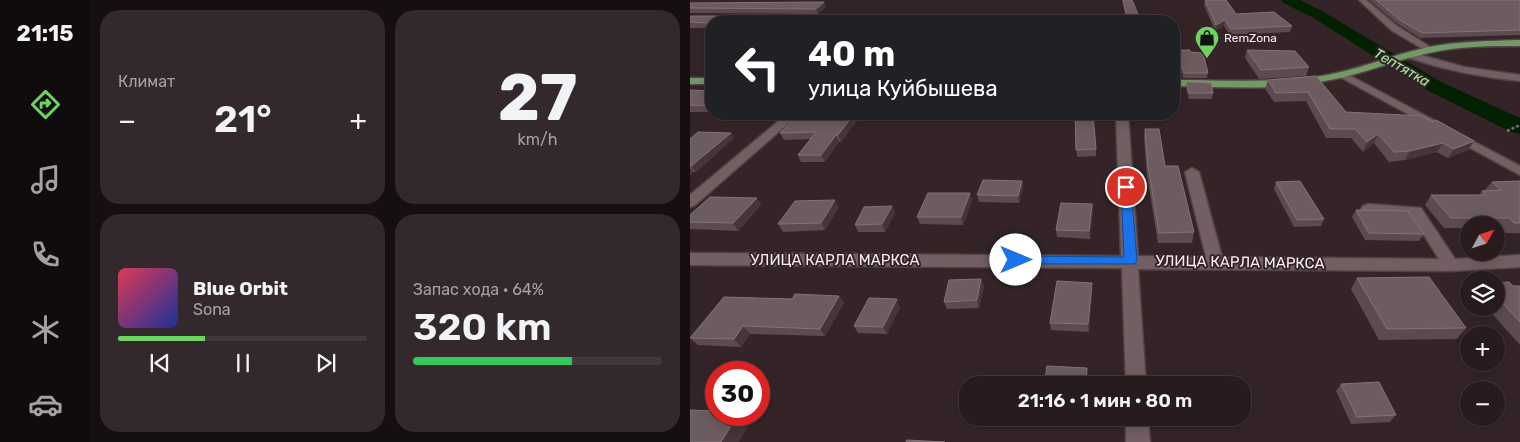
<!DOCTYPE html>
<html lang="ru">
<head>
<meta charset="utf-8">
<style>
	body { margin:0; font-family:Rubik,sans-serif; background:#33282b; color:#f1f3f6; height:100vh; display:flex; flex-direction:column; font-size:19px; white-space:nowrap }
	* { box-sizing:border-box; margin:0 }
	p { font-size:16px; color:#a4a1a4 }
	.icon { flex:none; width:28px; height:28px; fill:none; stroke:currentColor; stroke-width:2; stroke-linecap:round; stroke-linejoin:round }
	.map { position:relative; flex:1; overflow:hidden }
	.sheet { display:flex; flex-direction:column; gap:10px; padding:10px; background:#150f10; width:600px }
	.sheet>* { flex:none }
	.top-card { position:absolute; left:15px; top:15px; width:475px; height:105px; border-radius:20px; box-shadow:0 2px 12px #0003,0 0 0 1px #43393c; background:#202124; color:#fff; overflow:hidden }
	.needle { width:32px; rotate:50deg }
	.buttons { position:absolute; left:770px; top:216px; display:grid; gap:10px }
	.buttons a { display:grid; place-items:center; width:45px; height:45px; border-radius:50%; background:#271b1e; box-shadow:0 2px 12px #0003,0 0 0 1px #43393c; font-size:25px }
	.speed { position:absolute; left:15px; top:361px; display:flex; gap:10px; font-size:25px; font-weight:700; text-align:center }
	.speed>* { display:grid; place-content:center; width:65px; height:65px; border-radius:50%; background:#271b1e; box-shadow:0 2px 12px #0003,0 0 0 1px #43393c; line-height:1 }
	.speed .limit { border:8px solid #d22; background:#fff; color:#111 }
	.pin { position:absolute; display:grid; place-items:center; width:42px; height:42px; color:#fff; margin:-21px; border:2px solid #fff; border-radius:50%; box-shadow:0 1px 5px #0007 }
	.me { position:absolute; width:55px; margin:-28px; rotate:90deg; stroke-linejoin:round; filter:drop-shadow(0 0 4px #0008) }
	.turn { display:flex; align-items:center; gap:18px; height:105px; padding:0 20px; font-size:22px }
	.turn .icon { width:65px; height:65px; stroke-width:2.5 }
	.turn b { display:block; font-size:35px; line-height:42px }
	.big { font-size:38px; font-weight:600; line-height:1.1 }
	.sheet .card { flex:1; display:flex; flex-direction:column; justify-content:center; gap:8px; min-width:0; padding:0 18px; border-radius:20px; background:#33282b }
	.sheet .dial { align-items:center; gap:0 }
	.dial b { font-size:65px; line-height:1 }
	.song { display:flex; align-items:center; gap:15px }
	.cover { width:60px; height:60px; border-radius:8px; background:linear-gradient(135deg,hsl(350 70% 55%),hsl(230 70% 35%)) }
	.played { height:5px; border-radius:2px; background:linear-gradient(90deg,#6ed361 35%,#43393c 35%) }
	.keys { display:flex; justify-content:space-around; direction:ltr }
	.heat { display:flex; justify-content:space-between; align-items:center; font-size:28px; direction:ltr }
	.charge { height:8px; border-radius:4px; background:linear-gradient(90deg,#34c759 64%,#43393c 0) }
	.sheet .tiles { flex:1; display:grid; gap:10px; grid-template-columns:repeat(2,1fr) }
	.trip { position:absolute; left:269px; top:376px; width:292px; height:50px; border-radius:20px; background:#271b1e; box-shadow:0 2px 12px #0003,0 0 0 1px #43393c; font-weight:600; line-height:50px; text-align:center }
	main { display:flex; flex:1; min-height:0 }
	.tabs { display:flex; flex-direction:column; width:90px; justify-content:space-around; align-items:center; background:#100b0c; color:#a4a1a4 }
	.tabs .icon { width:35px; height:35px }
	.tabs .current { color:#6ed361 }
	.tabs b { font-size:22px; color:#f1f3f6 }
	.map>svg:first-child { display:block }
	.lines { fill:none; stroke-linecap:round; stroke-linejoin:round }
	.river { fill:#012100; fill-rule:evenodd }
	.minor-casing { stroke:#514345; stroke-width:3 }
	.major-casing { stroke:#514345; stroke-width:3 }
	.path { stroke:#7c6e71; stroke-width:2.5; stroke-dasharray:3 2; stroke-linecap:butt }
	.minor { fill:#735f63; fill-rule:evenodd }
	.major { fill:#719a64; fill-rule:evenodd }
	.wall { fill:#5d4a4e }
	.shaded-wall { fill:#453438 }
	.building { fill:#6d5c5f; stroke:#837276 }
	.route { fill:#1a73e8; stroke:#114b97 }
	.labels { text-anchor:middle; stroke-width:4; stroke-linejoin:round; paint-order:stroke }
	.far-poi-label { font-size:12px; fill:#f8ecee; stroke:#342428; text-anchor:start }
	.far-water-label { font-size:14px; font-style:italic; fill:#a9eca0; stroke:#342428 }
	.street-label { font-size:15px; fill:#f8ecee; stroke:#342428 }
</style>
</head>
<body>
<main>
<nav class="tabs">
<b>21:15</b>
<svg class="icon current" aria-label="directions" viewBox="0 0 24 24"><path d="M12 3l9 9-9 9-9-9zM9 14v-3h6M13 9l2 2-2 2"/></svg>
<svg class="icon" aria-label="music" viewBox="0 0 24 24"><path d="M9 18V5l10-2v13"/><circle cx="6" cy="18" r="3"/><circle cx="16" cy="16" r="3"/></svg>
<svg class="icon" aria-label="phone" viewBox="0 0 24 24"><path d="M5 4h4l2 5-3 2q2 4 5 5l2-3 5 2v4C11 20 4 13 5 4z"/></svg>
<svg class="icon" aria-label="climate" viewBox="0 0 24 24"><path d="M12 3v18M4 7l16 10M4 17L20 7"/></svg>
<svg class="icon" aria-label="car" viewBox="0 0 24 24"><path d="M5 17H2v-5l4-1 3-4h7l3 4 3 1v5h-3M9 17h6M6 11h13"/><circle cx="7" cy="17" r="2"/><circle cx="17" cy="17" r="2"/></svg>
</nav>
<section class="sheet">
<div class="tiles">
<div class="card"><p>Климат</p>
<div class="heat"><a>−</a><b class="big">21°</b><a>+</a></div>
</div>
<div class="card dial"><b>27</b><p>km/h</p></div>
<div class="card">
<div class="song"><i class="cover"></i><div><b>Blue Orbit</b><p>Sona</p></div></div>
<div class="played"></div>
<div class="keys"><svg class="icon" aria-label="previous" viewBox="0 0 24 24"><path d="M18 5L8 12l10 7zM5 5v14"/></svg><svg class="icon" aria-label="pause" viewBox="0 0 24 24"><path d="M8 5v14M16 5v14"/></svg><svg class="icon" aria-label="next" viewBox="0 0 24 24"><path d="M6 5l10 7-10 7zM19 5v14"/></svg></div>
</div>
<div class="card"><p>Запас хода · 64%</p><b class="big">320 km</b><div class="charge"></div></div>
</div>
</section>
<div class="map">
<svg width="830" height="442" viewBox="0 0 830 442">
	<rect width="100%" height="100%" fill="#342428"/>
	<g class="lines">
		<!-- river -->
		<path class="river" d="M 591,0 L 610,0 L 632,11 L 751,82 L 830,118 L 830,134 L 821,132 L 737,90 L 622,17 L 593,3 Z"/>
		<defs>
			<g id="minor">
				<path d="M 669,0 L 676,0 L 707,26 L 745,50 L 738,52 L 701,30 Z"/>
				<path d="M 93,16 L 172,16 L 176,18 L 172,20 L 96,20 L 92,18 Z"/>
				<path d="M 379,19 L 419,19 L 423,21 L 378,21 Z"/>
				<path d="M 720,52 L 774,67 L 830,75 L 830,81 C 791,77 754,70 717,57 L 717,53 Z"/>
				<path d="M 653,72 L 830,166 L 830,175 L 650,77 L 648,75 Z"/>
				<path d="M 97,114 L 109,114 L 5,205 L 0,207 L 0,195 Z"/>
				<path d="M 426,114 L 438,114 L 448,256 L 516,257 L 495,172 L 502,168 L 509,172 L 532,257 L 749,259 L 722,216 L 673,212 L 671,209 L 673,206 L 678,204 L 731,208 L 765,259 L 830,255 L 830,267 L 761,271 L 448,269 L 456,385 L 436,385 L 432,268 L 0,265 L 0,253 L 431,256 Z"/>
				<path d="M 436,418 L 458,418 L 460,442 L 436,442 Z"/>
			</g>
			<g id="major">
				<path d="M 830,40 L 830,46 C 800,46 769,46 739,53 C 705,60 673,74 640,80 C 589,91 535,87 484,86 L 484,80 C 531,80 578,83 625,77 C 664,72 700,55 739,47 C 769,41 800,41 830,40 Z"/>
				<rect x="0" y="78" width="21" height="6"/>
			</g>
		</defs>
		<!-- minor casing -->
		<use href="#minor" class="minor-casing"/>
		<!-- major casing -->
		<use href="#major" class="major-casing"/>
		<!-- path -->
		<path class="path" d="M 817,131 L 830,125"/>
		<!-- minor -->
		<use href="#minor" class="minor"/>
		<!-- major -->
		<use href="#major" class="major"/>
	</g>
	<!-- wall -->
	<g class="wall">
		<path d="M 432,0 L 442,0 L 451,21 L 437,21 Z"/>
		<path d="M 515,0 L 536,0 L 546,14 L 602,26 L 600,32 L 540,35 L 534,26 L 525,31 L 514,5 Z"/>
		<path d="M 679,0 L 830,0 L 830,35 L 730,38 L 708,24 Z"/>
		<path d="M 0,3 L 136,7 L 128,14 L 0,13 Z"/>
		<path d="M 0,16 L 116,16 L 118,21 L 21,21 L 21,27 L 20,28 L 0,28 Z"/>
		<path d="M 484,50 L 500,52 L 518,73 L 517,78 L 493,78 L 492,73 L 484,72 Z"/>
		<path d="M 557,50 L 619,67 L 616,76 L 569,79 L 555,58 Z"/>
		<path d="M 626,76 L 656,112 L 742,122 L 784,141 L 778,150 L 758,158 L 747,152 L 715,160 L 699,162 L 684,143 L 673,152 L 661,138 L 636,138 L 616,101 L 584,102 L 575,89 L 578,80 Z"/>
		<path d="M 497,82 L 523,93 L 522,99 L 499,99 L 496,88 Z"/>
		<path d="M 0,90 L 21,91 L 21,112 L 0,112 Z"/>
		<path d="M 109,114 L 172,114 L 151,142 L 149,142 L 135,162 L 111,162 L 108,155 L 121,139 L 94,140 L 90,133 Z"/>
		<path d="M 385,114 L 406,149 L 406,156 L 387,157 Z"/>
		<path d="M 455,129 L 475,166 L 504,232 L 502,243 L 468,243 L 457,176 L 454,138 Z"/>
		<path d="M 41,133 L 44,138 L 6,172 L 3,172 L 0,175 L 0,139 Z"/>
		<path d="M 332,181 L 333,188 L 329,203 L 289,202 L 287,195 Z"/>
		<path d="M 830,181 L 830,233 L 816,233 L 811,228 L 806,228 L 806,225 L 779,225 L 779,228 L 754,228 L 735,205 L 741,195 L 789,195 L 792,191 L 795,190 L 802,182 Z"/>
		<path d="M 586,182 L 634,219 L 631,226 L 604,227 L 584,189 Z"/>
		<path d="M 280,193 L 282,201 L 273,225 L 230,224 L 227,217 Z"/>
		<path d="M 67,198 L 71,205 L 48,231 L 0,229 L 0,215 Z"/>
		<path d="M 402,204 L 403,211 L 400,239 L 367,237 L 366,230 Z"/>
		<path d="M 202,206 L 205,213 L 195,232 L 168,232 L 165,225 Z"/>
		<path d="M 149,207 L 135,230 L 93,232 L 88,224 Z"/>
		<path d="M 666,210 L 734,234 L 729,241 L 675,240 L 662,217 Z"/>
		<path d="M 667,278 L 776,328 L 767,339 L 689,340 L 661,289 Z"/>
		<path d="M 291,279 L 294,286 L 289,308 L 257,309 L 254,302 Z"/>
		<path d="M 806,283 L 823,286 L 830,286 L 830,345 L 797,308 L 806,308 Z"/>
		<path d="M 402,290 L 399,332 L 361,330 L 360,323 Z"/>
		<path d="M 149,296 L 154,303 L 135,336 L 60,334 L 51,347 L 8,345 L 0,338 L 102,299 Z"/>
		<path d="M 210,307 L 197,334 L 168,333 L 164,326 Z"/>
		<path d="M 651,384 L 706,415 L 700,422 L 661,424 L 646,391 Z"/>
	</g>
	<!-- shaded-wall -->
	<g class="shaded-wall">
		<path d="M 134,2 L 136,7 L 128,14 L 126,9 Z"/>
		<path d="M 116,16 L 118,21 L 112,21 L 111,20 Z"/>
		<path d="M 186,16 L 187,21 L 179,21 Z"/>
		<path d="M 535,20 L 534,26 L 525,31 L 526,25 Z"/>
		<path d="M 21,21 L 21,27 L 20,28 L 17,23 Z"/>
		<path d="M 164,114 L 172,114 L 151,142 L 148,135 Z"/>
		<path d="M 41,133 L 44,138 L 6,172 L 1,166 Z"/>
		<path d="M 688,134 L 684,143 L 673,152 L 677,142 Z"/>
		<path d="M 146,135 L 149,142 L 135,162 L 131,155 Z"/>
		<path d="M 784,141 L 778,150 L 758,158 L 764,149 Z"/>
		<path d="M 753,143 L 747,152 L 715,160 L 720,151 Z"/>
		<path d="M 0,168 L 3,172 L 0,175 Z"/>
		<path d="M 332,181 L 333,188 L 329,203 L 328,196 Z"/>
		<path d="M 280,193 L 282,201 L 273,225 L 271,217 Z"/>
		<path d="M 67,198 L 71,205 L 48,231 L 43,223 Z"/>
		<path d="M 145,200 L 149,207 L 135,230 L 131,223 Z"/>
		<path d="M 402,204 L 403,211 L 400,239 L 399,231 Z"/>
		<path d="M 202,206 L 205,213 L 195,232 L 192,224 Z"/>
		<path d="M 291,279 L 294,286 L 289,308 L 287,300 Z"/>
		<path d="M 402,283 L 402,290 L 399,332 L 398,324 Z"/>
		<path d="M 149,296 L 154,303 L 135,336 L 130,329 Z"/>
		<path d="M 207,299 L 210,307 L 197,334 L 193,327 Z"/>
		<path d="M 53,326 L 60,334 L 51,347 L 44,339 Z"/>
		<path d="M 48,415 L 53,415 L 61,422 L 49,442 L 31,442 Z"/>
	</g>
	<!-- building -->
	<g class="building">
		<path d="M 433,0 L 442,0 L 451,21 L 438,21 Z"/>
		<path d="M 515,0 L 536,0 L 546,14 L 584,12 L 602,26 L 541,29 L 535,20 L 526,25 Z"/>
		<path d="M 686,0 L 830,0 L 830,30 L 732,33 L 710,20 Z"/>
		<path d="M 134,2 L 126,9 L 0,8 L 0,3 Z"/>
		<path d="M 0,16 L 116,16 L 111,20 L 21,21 L 17,23 L 0,22 Z"/>
		<path d="M 186,16 L 179,21 L 153,21 L 159,17 Z"/>
		<path d="M 484,50 L 500,50 L 500,52 L 513,53 L 518,73 L 494,73 L 493,67 L 484,67 Z"/>
		<path d="M 557,50 L 605,51 L 619,67 L 571,70 Z"/>
		<path d="M 626,76 L 656,112 L 732,116 L 742,122 L 746,120 L 784,141 L 764,149 L 753,143 L 720,151 L 704,152 L 688,134 L 677,142 L 665,129 L 640,129 L 618,92 L 586,93 L 578,80 Z"/>
		<path d="M 497,82 L 521,83 L 523,93 L 499,93 Z"/>
		<path d="M 0,90 L 21,91 L 21,104 L 19,106 L 0,105 Z"/>
		<path d="M 109,114 L 164,114 L 148,135 L 146,135 L 131,155 L 108,155 L 126,132 L 90,133 Z"/>
		<path d="M 385,114 L 403,114 L 406,149 L 386,150 Z"/>
		<path d="M 455,129 L 469,129 L 475,166 L 488,166 L 504,232 L 469,233 L 458,166 Z"/>
		<path d="M 8,132 L 41,133 L 1,166 L 0,166 L 0,139 Z"/>
		<path d="M 293,180 L 332,181 L 328,196 L 287,195 Z"/>
		<path d="M 610,181 L 634,219 L 607,220 L 586,182 Z"/>
		<path d="M 830,181 L 830,223 L 824,223 L 819,218 L 761,218 L 741,195 L 796,195 L 792,191 L 811,190 L 802,182 Z"/>
		<path d="M 238,193 L 280,193 L 271,217 L 227,217 Z"/>
		<path d="M 20,197 L 67,198 L 43,223 L 0,222 L 0,215 Z"/>
		<path d="M 145,200 L 131,223 L 88,224 L 105,201 Z"/>
		<path d="M 371,203 L 402,204 L 399,231 L 366,230 Z"/>
		<path d="M 202,206 L 192,224 L 165,225 L 174,207 Z"/>
		<path d="M 666,210 L 718,211 L 734,234 L 679,233 Z"/>
		<path d="M 739,277 L 776,328 L 697,329 L 667,278 Z"/>
		<path d="M 291,279 L 287,300 L 254,302 L 259,280 Z"/>
		<path d="M 367,281 L 402,283 L 398,324 L 360,323 Z"/>
		<path d="M 819,282 L 823,286 L 830,286 L 830,322 L 806,296 L 806,283 Z"/>
		<path d="M 105,294 L 149,296 L 130,329 L 53,326 L 44,339 L 0,338 L 34,297 L 102,299 Z"/>
		<path d="M 179,298 L 207,299 L 193,327 L 164,326 Z"/>
		<path d="M 357,366 L 397,368 L 396,385 L 354,385 Z"/>
		<path d="M 689,382 L 706,415 L 667,417 L 651,384 Z"/>
		<path d="M 0,410 L 26,411 L 26,415 L 48,415 L 31,442 L 0,442 Z"/>
		<path d="M 217,440 L 255,442 L 216,442 Z"/>
	</g>
	<!-- route -->
	<path class="route" d="M 436,184 L 441,187 L 447,261 L 445,264 L 321,264 L 319,260 L 321,257 L 326,256 L 434,257 L 431,187 Z"/>
	<!-- icons -->
	<defs>
		<symbol id="shop-pin" viewBox="-11 -11 22 30"><path d="M0 17L-7.5 6A9.5 9.5 0 1 1 7.5 6Z" fill="#6ed361" stroke="#342428"/><path d="M-5-2.5h2.3a2.7 3.5 0 0 1 5.4 0H5L5.5 6h-11ZM-1.5-2.5h3a1.5 2.3 0 0 0-3 0Z" fill="#111"/></symbol>
	</defs>
	<g fill-rule="evenodd">
		<use href="#shop-pin" x="503" y="24" width="28" height="38"/>
	</g>
	<g class="labels">
		<!-- far-poi labels -->
		<g class="far-poi-label">
			<text x="534" y="42">RemZona</text>
		</g>
		<!-- far-water labels -->
		<g class="far-water-label">
			<text transform="translate(712 67) rotate(30)" y="5">Тептятка</text>
		</g>
		<!-- street labels -->
		<g class="street-label">
			<text x="145" y="265">УЛИЦА КАРЛА МАРКСА</text>
			<text transform="translate(550 262) rotate(1)" y="5">УЛИЦА КАРЛА МАРКСА</text>
		</g>
	</g>
</svg>
<div class="buttons">
<a><svg class="needle" viewBox="-14 -14 28 28"><path d="M0-13l5 13h-10z" fill="#e53935"/><path d="M0 13l5-13h-10z" fill="#a4a1a4"/></svg></a>
<a><svg class="icon" aria-label="layers" viewBox="0 0 24 24"><path d="M12 4l9 5-9 5-9-5zM3 14l9 5 9-5"/></svg></a>
<a>+</a>
<a>−</a>
</div>
<div class="speed"><div class="limit">30</div></div>
<div class="pin" style="left:436px;top:187px;background:#d93025"><svg class="icon" aria-label="arrive" viewBox="0 0 24 24"><path d="M6 21V4h12l-3 4 3 4H6"/></svg></div>
<svg class="me" style="left:326px;top:260px" viewBox="-20 -20 40 40"><circle r="19" fill="#fff"/><path d="M0-13L10 11 0 6-10 11z" fill="#1a73e8"/></svg>
<div class="trip">21:16 · 1 мин · 80 m</div>
<div class="top-card">
<div class="turn"><svg class="icon" aria-label="left" viewBox="0 0 24 24"><path d="M17 20v-9H6M10 6l-5 5 5 5"/></svg><div><b>40 m</b>улица Куйбышева</div></div>
</div>
</div>
</main>
</body>
</html>
